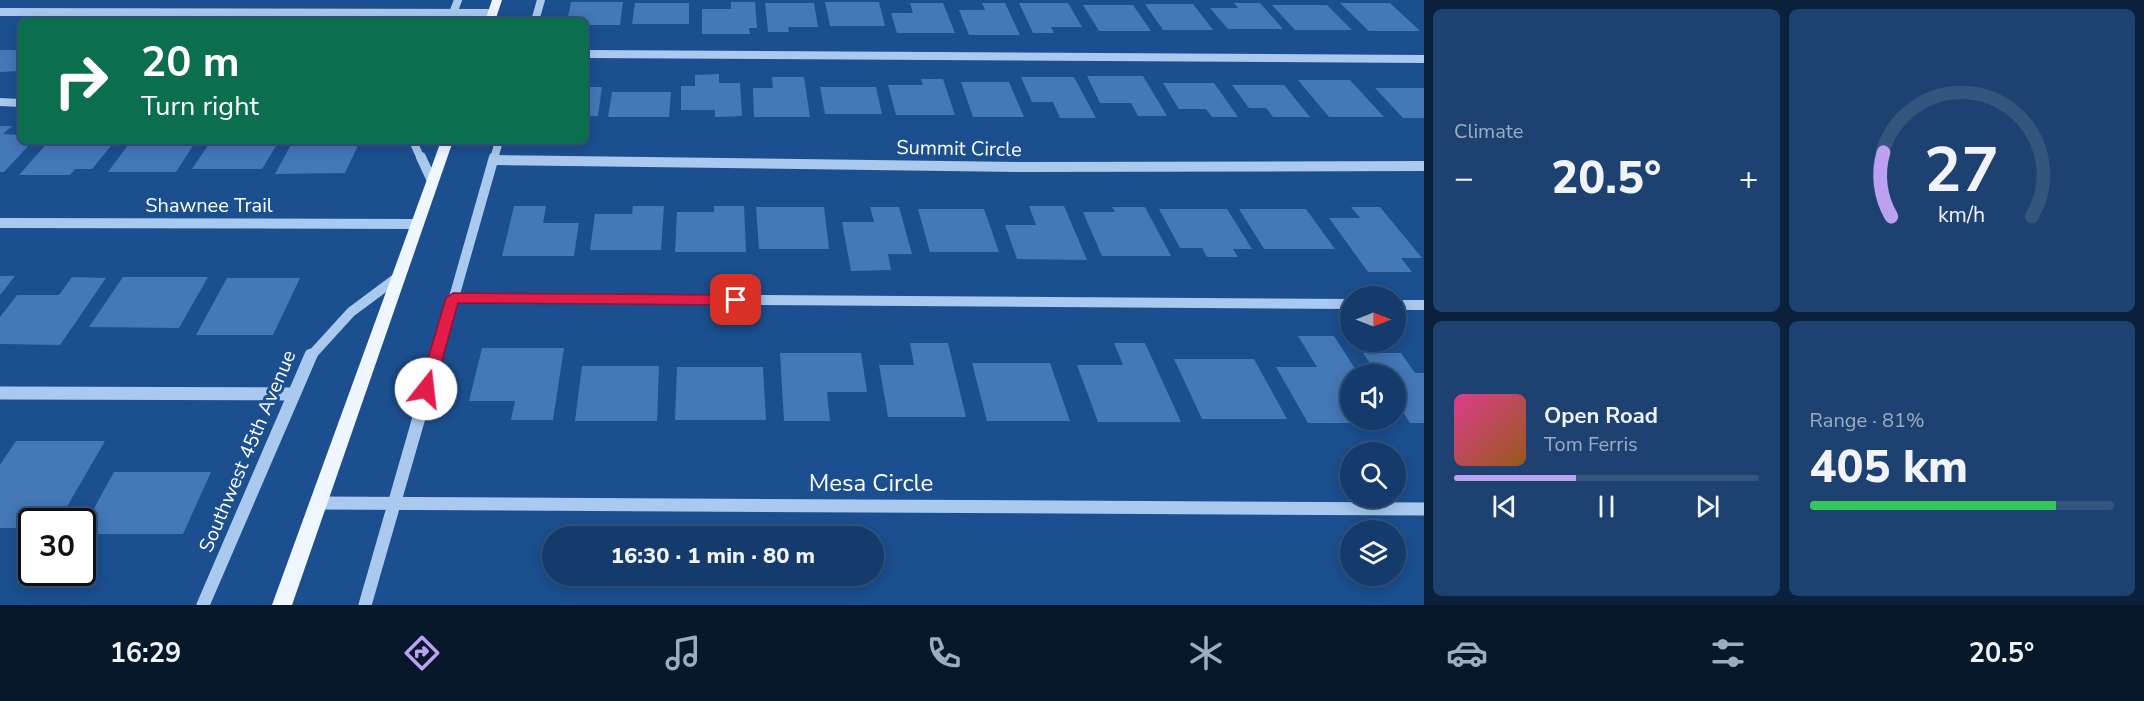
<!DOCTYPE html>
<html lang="en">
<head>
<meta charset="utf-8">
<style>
	body { margin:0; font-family:"Nunito Sans",sans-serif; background:#1d4271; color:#f1f3f6; height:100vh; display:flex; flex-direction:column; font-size:22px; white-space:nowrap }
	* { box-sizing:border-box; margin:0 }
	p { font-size:20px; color:#9dadc1 }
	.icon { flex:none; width:33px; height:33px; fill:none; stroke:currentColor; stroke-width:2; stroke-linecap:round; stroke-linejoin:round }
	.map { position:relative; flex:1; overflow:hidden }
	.sheet { display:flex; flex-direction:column; gap:9px; padding:9px; background:#0b203b; width:720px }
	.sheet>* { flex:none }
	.banner { position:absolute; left:18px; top:18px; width:570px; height:126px; border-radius:9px; box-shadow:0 3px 15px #0003,0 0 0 2px #33557e; background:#0b6e4f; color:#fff; overflow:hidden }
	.needle { width:39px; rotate:90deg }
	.controls { position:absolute; left:1340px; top:286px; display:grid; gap:12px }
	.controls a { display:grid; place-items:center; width:66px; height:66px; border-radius:50%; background:#143b6b; box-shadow:0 3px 15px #0003,0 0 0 2px #33557e; font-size:30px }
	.speed { position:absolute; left:18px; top:508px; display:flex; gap:12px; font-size:30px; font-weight:700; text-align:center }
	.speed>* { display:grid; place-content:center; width:78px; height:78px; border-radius:50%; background:#143b6b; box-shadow:0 3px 15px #0003,0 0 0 2px #33557e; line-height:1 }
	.speed .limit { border:3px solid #111; border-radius:9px; background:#fff; color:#111 }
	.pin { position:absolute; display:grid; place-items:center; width:51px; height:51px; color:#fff; margin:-26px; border-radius:12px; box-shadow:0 3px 9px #0006 }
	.me { position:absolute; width:66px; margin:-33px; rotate:16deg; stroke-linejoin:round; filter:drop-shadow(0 0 4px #0008) }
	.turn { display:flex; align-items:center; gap:21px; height:126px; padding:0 24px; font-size:27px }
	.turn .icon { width:78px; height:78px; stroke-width:2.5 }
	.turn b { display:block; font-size:42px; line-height:51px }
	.big { font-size:45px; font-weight:800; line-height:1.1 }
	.sheet .widget { flex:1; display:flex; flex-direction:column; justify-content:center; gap:9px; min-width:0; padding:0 21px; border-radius:9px; background:#1d4271 }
	.sheet .dial { align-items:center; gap:0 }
	.dial svg { height:156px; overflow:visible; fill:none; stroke:#33557e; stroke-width:7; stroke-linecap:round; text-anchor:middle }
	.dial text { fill:#f1f3f6; stroke:none }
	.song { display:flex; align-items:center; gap:18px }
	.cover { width:72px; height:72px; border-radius:9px; background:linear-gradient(135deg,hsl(330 70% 55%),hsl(30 70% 35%)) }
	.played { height:6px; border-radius:3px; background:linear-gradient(90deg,#bca0f2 40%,#33557e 40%) }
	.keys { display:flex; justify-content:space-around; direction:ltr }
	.heat { display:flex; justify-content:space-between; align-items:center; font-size:33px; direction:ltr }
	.charge { height:9px; border-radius:4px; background:linear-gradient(90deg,#34c759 81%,#33557e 0) }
	.sheet .tiles { flex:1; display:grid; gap:9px; grid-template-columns:repeat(2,1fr) }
	.trip { position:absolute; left:542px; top:526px; width:342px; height:60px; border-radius:30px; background:#143b6b; box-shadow:0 3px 15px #0003,0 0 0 2px #33557e; font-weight:800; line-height:60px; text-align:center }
	.menu { display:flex; height:96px; justify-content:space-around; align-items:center; background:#08182b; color:#9dadc1 }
	.menu .icon { width:42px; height:42px }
	.menu .on { color:#bca0f2 }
	.menu b { font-size:27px; color:#f1f3f6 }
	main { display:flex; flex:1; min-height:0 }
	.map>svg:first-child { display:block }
	.building { fill:#4478b7 }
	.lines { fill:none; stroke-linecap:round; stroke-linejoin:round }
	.minor-far2 { stroke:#a9c9ee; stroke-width:8 }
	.minor-far1 { stroke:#a9c9ee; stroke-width:10 }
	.minor { stroke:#a9c9ee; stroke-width:13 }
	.major { fill:#f0f6ff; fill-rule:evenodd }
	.route { fill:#e11d48; stroke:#92132f; stroke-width:1.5 }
	.labels { text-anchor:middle; stroke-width:6; stroke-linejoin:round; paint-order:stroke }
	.street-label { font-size:20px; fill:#fff; stroke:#1b4f8f }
	.near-street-label { font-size:24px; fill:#fff; stroke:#1b4f8f }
</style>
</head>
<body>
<main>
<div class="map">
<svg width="1424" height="605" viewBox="0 0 1424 605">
	<rect width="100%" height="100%" fill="#1b4f8f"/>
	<!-- building -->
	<g class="building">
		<path d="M 571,2 L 623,2 L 620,25 L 585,25 L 585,21 L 567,21 Z"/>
		<path d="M 731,2 L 755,2 L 757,28 L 749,28 L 750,34 L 702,34 L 702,9 L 731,9 Z"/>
		<path d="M 825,2 L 879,2 L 885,26 L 830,26 Z"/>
		<path d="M 635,3 L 689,3 L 689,24 L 632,24 Z"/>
		<path d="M 765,3 L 814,3 L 818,27 L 788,27 L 789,32 L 768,32 Z"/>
		<path d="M 910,3 L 943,3 L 955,33 L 897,33 L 891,13 L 913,13 Z"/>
		<path d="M 982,3 L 1005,3 L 1020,35 L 969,35 L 959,10 L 985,10 Z"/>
		<path d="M 1019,3 L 1068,3 L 1082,27 L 1051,27 L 1054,33 L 1033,33 Z"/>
		<path d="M 1234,3 L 1260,3 L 1283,29 L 1228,29 L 1210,8 L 1238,8 Z"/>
		<path d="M 1340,3 L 1390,3 L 1420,31 L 1369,31 Z"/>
		<path d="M 1145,4 L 1193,4 L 1213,30 L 1163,30 Z"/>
		<path d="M 1083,5 L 1133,5 L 1151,31 L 1099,31 Z"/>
		<path d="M 1272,5 L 1327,5 L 1352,30 L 1295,30 Z"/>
		<path d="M 21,46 L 21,71 L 0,72 L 0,50 L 17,50 Z"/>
		<path d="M 719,74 L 719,83 L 740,83 L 742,116 L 715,117 L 715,110 L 681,110 L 681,86 L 695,86 L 695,75 Z"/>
		<path d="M 1087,76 L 1143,76 L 1167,116 L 1138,116 L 1131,103 L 1100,103 Z"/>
		<path d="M 772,77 L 804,77 L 810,117 L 754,117 L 753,88 L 773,88 Z"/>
		<path d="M 1021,77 L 1074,77 L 1096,118 L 1060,118 L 1053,102 L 1032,102 Z"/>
		<path d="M 921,79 L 943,79 L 955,115 L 896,115 L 888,85 L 923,85 Z"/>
		<path d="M 1298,80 L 1350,80 L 1384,117 L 1329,117 Z"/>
		<path d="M 961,82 L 1009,82 L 1024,117 L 973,117 Z"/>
		<path d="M 1163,83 L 1214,83 L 1238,117 L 1212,117 L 1206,109 L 1179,109 Z"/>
		<path d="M 1232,85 L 1284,85 L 1310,117 L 1273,117 L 1266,108 L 1249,108 Z"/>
		<path d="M 585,87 L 602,87 L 598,116 L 585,116 Z"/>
		<path d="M 820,87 L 876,87 L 882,114 L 825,114 Z"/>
		<path d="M 1375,88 L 1424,88 L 1424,118 L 1403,118 Z"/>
		<path d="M 612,92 L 671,92 L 669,117 L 608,117 Z"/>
		<path d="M 0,126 L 12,126 L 3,134 L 21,135 L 21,141 L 33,141 L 4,172 L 0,172 Z"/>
		<path d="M 49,141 L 115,141 L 92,169 L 75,169 L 70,175 L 19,175 Z"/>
		<path d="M 131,141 L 196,141 L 176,172 L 108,172 Z"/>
		<path d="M 211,141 L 279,141 L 262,169 L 192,169 Z"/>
		<path d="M 293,141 L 360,141 L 345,173 L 275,174 Z"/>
		<path d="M 514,206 L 546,206 L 543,223 L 579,223 L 574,256 L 502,256 Z"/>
		<path d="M 633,206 L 664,206 L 661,250 L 590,250 L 595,214 L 632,214 Z"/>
		<path d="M 714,206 L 744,206 L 746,252 L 675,252 L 677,212 L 714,212 Z"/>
		<path d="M 1029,206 L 1064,206 L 1087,260 L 1017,259 L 1005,225 L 1036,225 Z"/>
		<path d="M 756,207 L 824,207 L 829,249 L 759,249 Z"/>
		<path d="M 870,207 L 899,207 L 912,254 L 888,254 L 891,270 L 851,271 L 842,222 L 874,222 Z"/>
		<path d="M 1112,207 L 1145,207 L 1171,256 L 1102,256 L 1083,212 L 1115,212 Z"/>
		<path d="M 1351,207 L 1380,207 L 1422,258 L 1401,258 L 1412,272 L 1368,272 L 1329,218 L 1360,218 Z"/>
		<path d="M 918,209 L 984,209 L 999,252 L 930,252 Z"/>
		<path d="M 1159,209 L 1227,209 L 1252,249 L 1233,249 L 1238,257 L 1207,257 L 1202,248 L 1180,248 Z"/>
		<path d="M 1239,209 L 1306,209 L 1335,249 L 1264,249 Z"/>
		<path d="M 0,276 L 15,276 L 0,295 Z"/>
		<path d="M 72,277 L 106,278 L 60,345 L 0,344 L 0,317 L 17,295 L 59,295 Z"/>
		<path d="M 123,277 L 208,277 L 179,328 L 89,327 Z"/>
		<path d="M 227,278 L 300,278 L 273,335 L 196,335 Z"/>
		<path d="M 1298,336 L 1334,336 L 1359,375 L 1350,375 L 1350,420 L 1388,420 L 1391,423 L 1308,423 L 1276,367 L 1317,367 Z"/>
		<path d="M 910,343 L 948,343 L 966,417 L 888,417 L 879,365 L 914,365 Z"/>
		<path d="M 1114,343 L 1145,343 L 1181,422 L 1098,422 L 1077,365 L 1123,365 Z"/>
		<path d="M 482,348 L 564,348 L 553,420 L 511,420 L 515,401 L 469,401 Z"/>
		<path d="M 780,353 L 861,353 L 867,392 L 827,392 L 830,421 L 784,421 Z"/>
		<path d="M 1363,353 L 1401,353 L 1415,373 L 1424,373 L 1424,423 L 1410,423 L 1395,400 L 1395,375 L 1378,375 Z"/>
		<path d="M 1174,359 L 1254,359 L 1287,419 L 1202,419 Z"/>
		<path d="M 972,363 L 1050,363 L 1070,421 L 987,421 Z"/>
		<path d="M 582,366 L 659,366 L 657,421 L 575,421 Z"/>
		<path d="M 677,367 L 763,367 L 766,420 L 675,420 Z"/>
		<path d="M 16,441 L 105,441 L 58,522 L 32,522 L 32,528 L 0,528 L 0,465 Z"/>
		<path d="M 114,472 L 211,472 L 183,534 L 82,534 L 82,530 Z"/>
	</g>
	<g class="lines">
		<!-- minor-far2 -->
		<g class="minor-far2">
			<path d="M 0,12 L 492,13"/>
			<path d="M 450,21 L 458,0"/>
			<path d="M 535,21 L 541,0"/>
			<path d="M 585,54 L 1424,59"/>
			<path d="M 0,102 L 21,103"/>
			<path d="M 413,141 L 421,159"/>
			<path d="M 494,159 L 499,141"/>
		</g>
		<!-- minor-far1 -->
		<g class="minor-far1">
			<path d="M 421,157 L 432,181"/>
			<path d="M 494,160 L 1022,167 L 1424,166"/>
			<path d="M 0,223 L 417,224"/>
			<path d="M 453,298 L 1350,304"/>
			<path d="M 1395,305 L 1424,305"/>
			<path d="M 310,357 L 351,312 L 398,277"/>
			<path d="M 437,357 L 494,157"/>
		</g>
		<!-- minor -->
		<g class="minor">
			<path d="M 0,393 L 294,394"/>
			<path d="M 317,503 L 1424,509"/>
			<path d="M 203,605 L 311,355"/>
			<path d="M 365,605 L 437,355"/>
		</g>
		<!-- major -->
		<g class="major">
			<path d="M 492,0 L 502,0 L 495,21 L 485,21 Z"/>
			<path d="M 441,141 L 453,141 L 292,605 L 272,605 Z"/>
		</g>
	</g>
	<!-- route -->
	<path class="route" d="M 453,293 L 736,295 L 742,300 L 736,305 L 458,303 L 434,389 L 431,394 L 426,396 L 421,394 L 419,389 L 446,298 Z"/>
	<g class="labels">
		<!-- street labels -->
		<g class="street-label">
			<text transform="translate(959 148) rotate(1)" y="7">Summit Circle</text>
			<text x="209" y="212">Shawnee Trail</text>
			<text transform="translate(247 451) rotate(-67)" y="7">Southwest 45th Avenue</text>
		</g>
		<!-- near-street labels -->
		<g class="near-street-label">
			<text x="871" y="491">Mesa Circle</text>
		</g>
	</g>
</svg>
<div class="controls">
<a><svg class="needle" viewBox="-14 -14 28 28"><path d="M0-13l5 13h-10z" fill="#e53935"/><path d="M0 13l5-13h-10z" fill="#9dadc1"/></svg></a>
<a><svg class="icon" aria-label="sound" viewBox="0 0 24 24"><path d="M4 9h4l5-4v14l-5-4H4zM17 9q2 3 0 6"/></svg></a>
<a><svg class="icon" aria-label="search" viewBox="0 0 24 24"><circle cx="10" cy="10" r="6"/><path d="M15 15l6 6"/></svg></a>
<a><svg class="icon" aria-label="layers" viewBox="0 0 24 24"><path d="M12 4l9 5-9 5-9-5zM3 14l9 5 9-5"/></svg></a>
</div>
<div class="speed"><div class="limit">30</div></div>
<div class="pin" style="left:736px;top:300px;background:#d93025"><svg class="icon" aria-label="arrive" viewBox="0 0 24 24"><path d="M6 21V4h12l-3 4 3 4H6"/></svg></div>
<svg class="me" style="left:426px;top:389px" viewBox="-20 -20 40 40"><circle r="19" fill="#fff"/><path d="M0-13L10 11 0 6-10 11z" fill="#e11d48"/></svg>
<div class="trip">16:30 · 1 min · 80 m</div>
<div class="banner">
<div class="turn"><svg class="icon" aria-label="right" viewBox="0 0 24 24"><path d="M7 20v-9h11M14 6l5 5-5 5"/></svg><div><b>20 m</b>Turn right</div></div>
</div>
</div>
<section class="sheet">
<div class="tiles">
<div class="widget"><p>Climate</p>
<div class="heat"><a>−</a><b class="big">20.5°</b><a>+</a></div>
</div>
<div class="widget dial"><svg viewBox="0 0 100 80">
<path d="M14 69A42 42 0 1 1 86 69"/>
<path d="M14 69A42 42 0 0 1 10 36" stroke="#bca0f2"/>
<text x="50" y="56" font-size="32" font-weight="700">27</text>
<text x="50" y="72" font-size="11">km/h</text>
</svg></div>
<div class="widget">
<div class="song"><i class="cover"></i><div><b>Open Road</b><p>Tom Ferris</p></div></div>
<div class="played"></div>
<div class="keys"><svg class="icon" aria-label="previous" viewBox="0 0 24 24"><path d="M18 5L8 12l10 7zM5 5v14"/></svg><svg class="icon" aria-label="pause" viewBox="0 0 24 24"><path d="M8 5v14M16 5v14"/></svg><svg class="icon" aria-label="next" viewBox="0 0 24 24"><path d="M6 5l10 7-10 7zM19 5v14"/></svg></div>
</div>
<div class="widget"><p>Range · 81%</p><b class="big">405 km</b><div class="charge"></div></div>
</div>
</section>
</main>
<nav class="menu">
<b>16:29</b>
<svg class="icon on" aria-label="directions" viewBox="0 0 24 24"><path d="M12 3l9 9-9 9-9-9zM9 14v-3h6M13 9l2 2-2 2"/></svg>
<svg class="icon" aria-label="music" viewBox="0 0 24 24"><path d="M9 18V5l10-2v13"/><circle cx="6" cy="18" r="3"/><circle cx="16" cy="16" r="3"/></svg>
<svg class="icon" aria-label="phone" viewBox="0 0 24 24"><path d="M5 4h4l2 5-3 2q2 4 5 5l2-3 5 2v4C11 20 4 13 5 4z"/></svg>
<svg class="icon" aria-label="climate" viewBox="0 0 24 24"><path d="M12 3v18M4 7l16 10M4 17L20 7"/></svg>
<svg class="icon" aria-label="car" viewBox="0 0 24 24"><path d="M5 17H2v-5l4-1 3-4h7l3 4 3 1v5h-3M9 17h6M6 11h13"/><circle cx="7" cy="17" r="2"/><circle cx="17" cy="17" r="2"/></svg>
<svg class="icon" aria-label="filters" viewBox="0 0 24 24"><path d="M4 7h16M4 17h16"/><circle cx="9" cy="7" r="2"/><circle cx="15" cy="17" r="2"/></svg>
<b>20.5°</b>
</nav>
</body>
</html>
